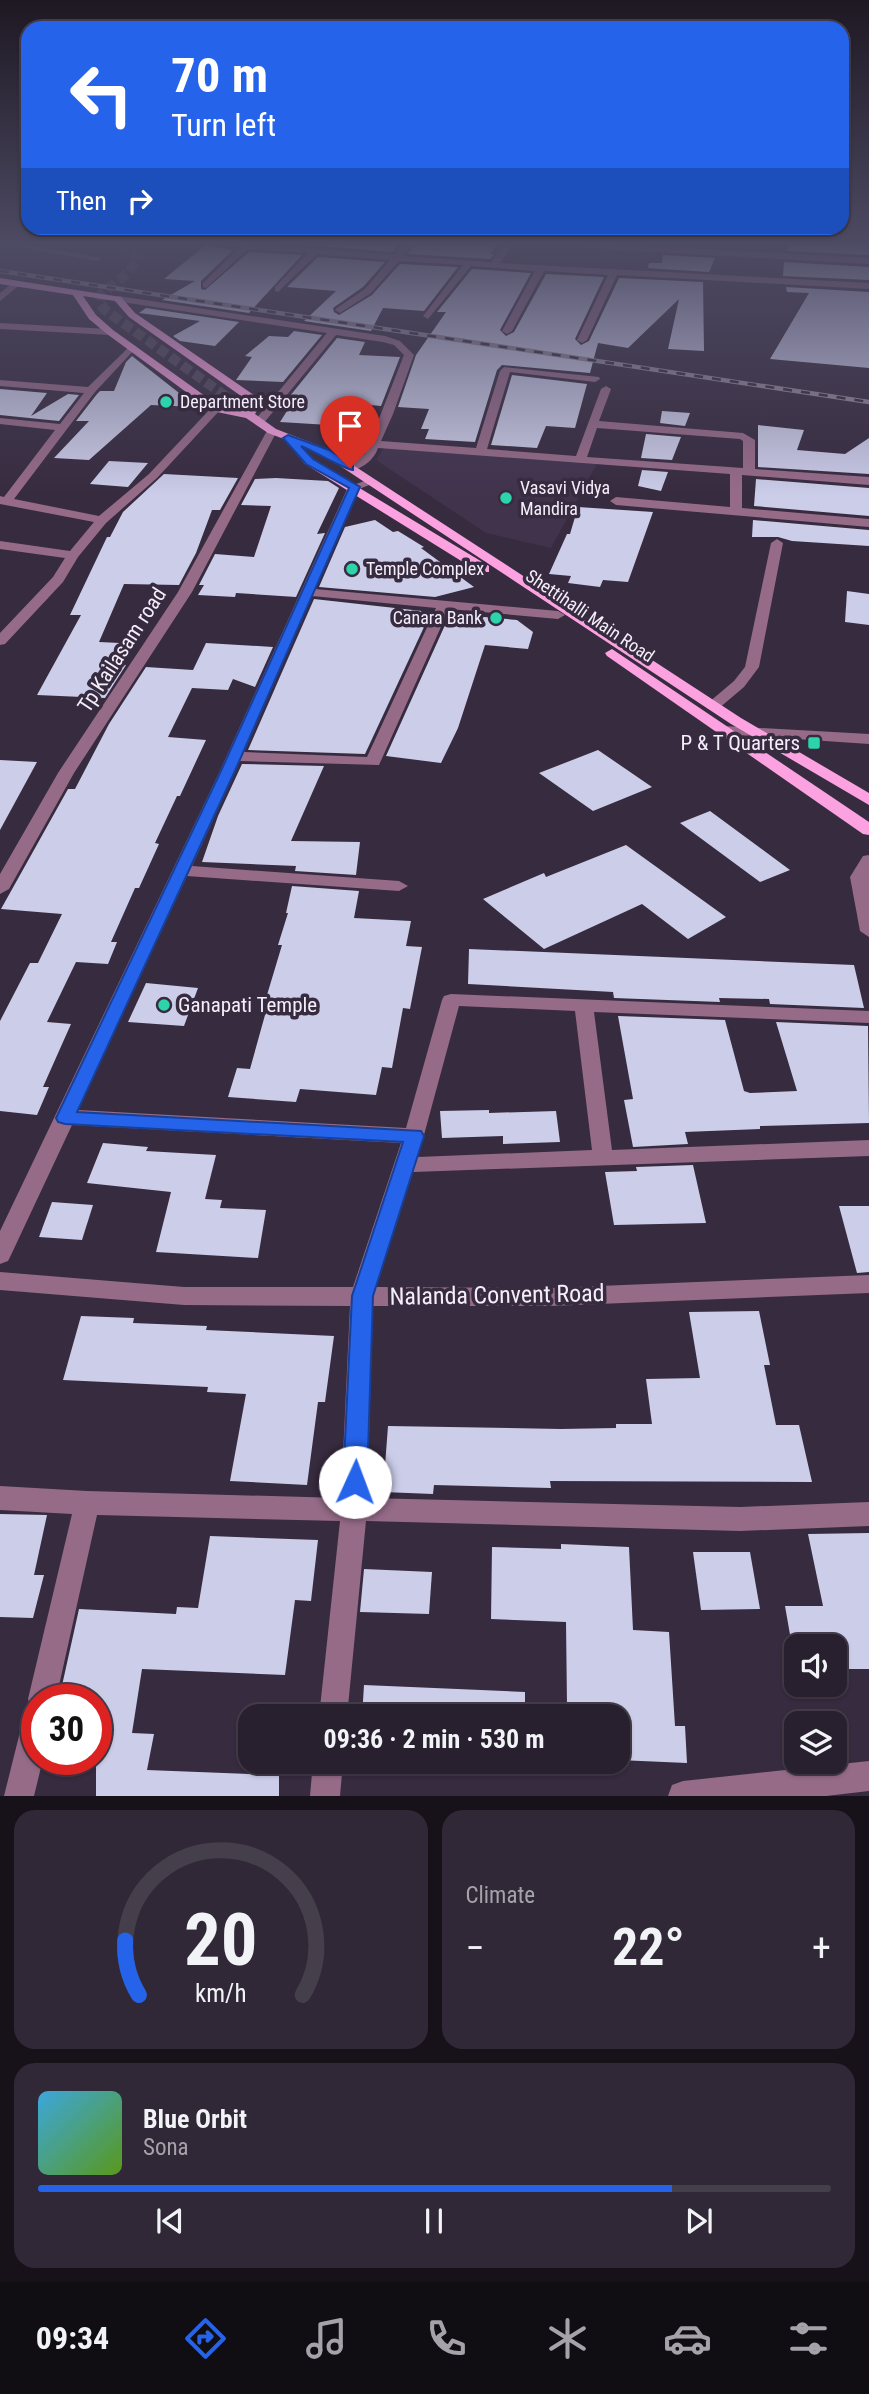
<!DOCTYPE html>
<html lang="en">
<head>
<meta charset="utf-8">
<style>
	body { margin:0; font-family:"Roboto Condensed",sans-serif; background:#312837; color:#f1f3f6; height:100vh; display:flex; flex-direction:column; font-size:26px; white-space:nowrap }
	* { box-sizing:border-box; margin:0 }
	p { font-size:23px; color:#a5a3aa }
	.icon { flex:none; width:38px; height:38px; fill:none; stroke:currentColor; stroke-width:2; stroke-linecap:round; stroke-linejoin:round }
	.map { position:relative; height:1796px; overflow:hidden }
	.sheet { display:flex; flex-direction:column; gap:14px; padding:14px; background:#17121a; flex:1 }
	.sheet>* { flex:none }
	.hud { position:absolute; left:21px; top:21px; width:828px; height:214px; border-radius:21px; box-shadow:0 2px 5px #0004,0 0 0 2px #453e4b; background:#2563eb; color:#fff; overflow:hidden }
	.fabs { position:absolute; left:784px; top:1634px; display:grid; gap:14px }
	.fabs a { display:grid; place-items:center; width:63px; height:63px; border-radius:14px; background:#29202f; box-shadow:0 2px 5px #0004,0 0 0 2px #453e4b; font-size:35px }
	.speed { position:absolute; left:21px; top:1684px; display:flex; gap:14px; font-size:35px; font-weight:700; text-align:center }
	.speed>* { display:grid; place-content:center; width:91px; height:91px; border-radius:50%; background:#29202f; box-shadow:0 2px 5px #0004,0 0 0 2px #453e4b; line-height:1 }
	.speed .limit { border:10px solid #d22; background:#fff; color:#111 }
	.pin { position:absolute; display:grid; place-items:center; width:60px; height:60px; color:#fff; margin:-72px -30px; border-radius:50% 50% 50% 0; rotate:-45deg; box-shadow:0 0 7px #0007 }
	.pin .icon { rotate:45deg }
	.me { position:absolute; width:77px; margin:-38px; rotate:2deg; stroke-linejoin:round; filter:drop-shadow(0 0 5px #0008) }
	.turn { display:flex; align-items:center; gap:24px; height:147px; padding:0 35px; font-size:32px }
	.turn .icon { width:91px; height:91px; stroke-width:2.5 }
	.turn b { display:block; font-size:49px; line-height:60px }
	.then { display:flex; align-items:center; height:66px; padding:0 35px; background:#0003; gap:14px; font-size:26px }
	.big { font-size:52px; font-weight:700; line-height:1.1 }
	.sheet .card { flex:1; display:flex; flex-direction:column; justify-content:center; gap:10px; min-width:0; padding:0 24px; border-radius:21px; background:#312837 }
	.sheet .dial { align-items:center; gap:0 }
	.dial svg { height:182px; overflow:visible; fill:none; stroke:#453e4b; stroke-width:7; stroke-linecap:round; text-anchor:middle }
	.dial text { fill:#f1f3f6; stroke:none }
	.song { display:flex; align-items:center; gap:21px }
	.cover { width:84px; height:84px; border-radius:10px; background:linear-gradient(135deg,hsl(200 70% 55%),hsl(90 70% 35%)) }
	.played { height:7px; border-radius:4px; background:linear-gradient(90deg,#2563eb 80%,#453e4b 80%) }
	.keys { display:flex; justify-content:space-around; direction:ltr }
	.heat { display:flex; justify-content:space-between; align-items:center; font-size:38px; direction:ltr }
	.sheet .tiles { flex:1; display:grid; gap:14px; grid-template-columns:1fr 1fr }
	.card:last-child { grid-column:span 2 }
	.trip { position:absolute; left:238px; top:1704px; width:392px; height:70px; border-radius:21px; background:#29202f; box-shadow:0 2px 5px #0004,0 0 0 2px #453e4b; font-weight:700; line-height:70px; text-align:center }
	.tab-bar { display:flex; height:112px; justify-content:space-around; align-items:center; background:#100d13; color:#a5a3aa }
	.tab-bar .icon { width:49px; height:49px }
	.tab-bar .current { color:#2563eb }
	.tab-bar b { font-size:32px; color:#f1f3f6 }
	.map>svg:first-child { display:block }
	.built { fill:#42334d }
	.building { fill:#cccde9 }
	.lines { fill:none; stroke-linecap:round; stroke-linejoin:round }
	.minor-tunnel { stroke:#53485b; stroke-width:10; stroke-dasharray:10 4.5; stroke-linecap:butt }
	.minor { fill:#966b88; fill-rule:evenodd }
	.major { fill:#fca2e0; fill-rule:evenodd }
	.rail-casing { stroke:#948a9b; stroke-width:4.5 }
	.rail { stroke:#372b3f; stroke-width:2.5; stroke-dasharray:9; stroke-linecap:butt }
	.route { fill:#2563eb; stroke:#184099; stroke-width:2 }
	.poi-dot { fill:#2dd4ab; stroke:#372b3f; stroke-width:2.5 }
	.labels { text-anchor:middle; stroke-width:7; stroke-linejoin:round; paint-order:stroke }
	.far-poi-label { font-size:18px; fill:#f4edfa; stroke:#372b3f; text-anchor:start }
	.far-street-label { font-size:18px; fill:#f4edfa; stroke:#372b3f }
	.street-label { font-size:21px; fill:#f4edfa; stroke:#372b3f }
	.poi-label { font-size:21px; fill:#f4edfa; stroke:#372b3f; text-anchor:end }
	.near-street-label { font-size:24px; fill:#f4edfa; stroke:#372b3f }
</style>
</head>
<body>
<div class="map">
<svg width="869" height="1796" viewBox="0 0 869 1796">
	<rect width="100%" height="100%" fill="#372b3f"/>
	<!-- built -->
	<path class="built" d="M 384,448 L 598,462 L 551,548 L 486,533 L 376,460 Z"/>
	<!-- building -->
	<g class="building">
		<path d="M 298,244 L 399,244 L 393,252 Z"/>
		<path d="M 414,244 L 498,244 L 490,254 L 494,254 L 490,259 L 408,254 Z"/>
		<path d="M 790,244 L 869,244 L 869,255 L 787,251 Z"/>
		<path d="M 206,245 L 233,250 L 201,281 L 201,289 L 205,290 L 249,252 L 302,255 L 249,313 L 162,300 L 195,281 L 164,279 Z"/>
		<path d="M 663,255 L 715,258 L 709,272 L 648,268 L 649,263 L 662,263 Z"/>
		<path d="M 318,257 L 385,262 L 363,287 L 333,308 L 334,312 L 339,315 L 372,295 L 400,264 L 458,267 L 424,311 L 383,308 L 371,331 L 304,321 L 336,291 L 287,287 Z"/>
		<path d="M 784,262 L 869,267 L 869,280 L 783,276 Z"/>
		<path d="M 472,269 L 531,273 L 500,330 L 506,336 L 514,332 L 546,274 L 604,277 L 575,339 L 581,345 L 589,341 L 619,278 L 703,282 L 704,351 L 668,349 L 679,299 L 628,348 L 598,343 L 590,373 L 502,365 L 497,370 L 475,442 L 425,439 L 429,429 L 421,429 L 429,409 L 398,407 L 416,355 L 446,312 L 437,312 Z"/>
		<path d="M 786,287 L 869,292 L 869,368 L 770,359 L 809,293 L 787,292 Z"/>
		<path d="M 146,308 L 239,322 L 215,346 L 180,341 L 173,336 L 200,321 L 139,313 Z"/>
		<path d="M 294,331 L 322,335 L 283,382 L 236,380 L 252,357 L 245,356 L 269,336 L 288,337 Z"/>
		<path d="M 337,338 L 365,342 L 359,355 L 400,357 L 381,406 L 370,405 L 356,455 L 325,435 L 329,425 L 280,422 L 287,411 L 281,407 Z"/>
		<path d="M 132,356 L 197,407 L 151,405 L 89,460 L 54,458 L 89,421 L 76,421 L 97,394 L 100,391 L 114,391 L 126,362 Z"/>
		<path d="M 512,375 L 587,384 L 575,428 L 546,426 L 537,448 L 491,445 Z"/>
		<path d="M 0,389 L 47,393 L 31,416 L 68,394 L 79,395 L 59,421 L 49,420 L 0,415 Z"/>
		<path d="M 662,411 L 690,413 L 685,426 L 660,423 Z"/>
		<path d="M 758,425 L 804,430 L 797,450 L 845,454 L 869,438 L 869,474 L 758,467 Z"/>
		<path d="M 646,434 L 681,437 L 672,460 L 641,458 Z"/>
		<path d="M 109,461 L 148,463 L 128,487 L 90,484 Z"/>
		<path d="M 642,470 L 668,472 L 661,491 L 638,486 Z"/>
		<path d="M 164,474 L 238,478 L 220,510 L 212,510 L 196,553 L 179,585 L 124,584 L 99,642 L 120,643 L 110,662 L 126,665 L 105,698 L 37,695 L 81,615 L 70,615 L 107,537 L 110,537 L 123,512 Z"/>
		<path d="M 276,478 L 328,481 L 339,488 L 317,534 L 325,533 L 296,597 L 236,593 L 235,597 L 198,595 L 204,585 L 199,585 L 215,554 L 254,557 L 271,506 L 241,505 L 255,479 Z"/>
		<path d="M 756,479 L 869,488 L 869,516 L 754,506 Z"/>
		<path d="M 578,507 L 653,512 L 628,582 L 603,580 L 600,587 L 568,583 L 571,576 L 549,574 L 567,534 L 570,534 Z"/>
		<path d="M 375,520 L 393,532 L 398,531 L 424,547 L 421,548 L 474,587 L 435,597 L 319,587 L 345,527 Z"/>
		<path d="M 753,520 L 869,530 L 869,546 L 792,541 L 778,537 L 752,537 Z"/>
		<path d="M 847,591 L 869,594 L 869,625 L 845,622 Z"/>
		<path d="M 314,599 L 431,612 L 365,754 L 248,750 Z"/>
		<path d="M 450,614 L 517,620 L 533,632 L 528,649 L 485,645 L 458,728 L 441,763 L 386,756 Z"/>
		<path d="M 206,643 L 273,647 L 255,687 L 233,679 L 228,690 L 192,688 L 168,737 L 206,740 L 180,796 L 177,796 L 155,843 L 159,844 L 139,888 L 135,888 L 111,942 L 117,942 L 108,964 L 76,962 L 47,1022 L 71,1024 L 43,1087 L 49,1087 L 37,1115 L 0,1111 L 0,1021 L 30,963 L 38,963 L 62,914 L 1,909 L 68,789 L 75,789 L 109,724 L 146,667 L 193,670 Z"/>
		<path d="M 598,750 L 652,787 L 593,811 L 539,773 Z"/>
		<path d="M 0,760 L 37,762 L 0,830 Z"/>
		<path d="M 242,764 L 324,766 L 291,841 L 360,842 L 356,875 L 295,871 L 296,866 L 202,862 L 218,816 Z"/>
		<path d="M 710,811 L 790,870 L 760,882 L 680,823 Z"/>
		<path d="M 626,845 L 726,917 L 688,939 L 642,904 L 544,949 L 483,899 L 544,873 L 546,877 Z"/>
		<path d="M 292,886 L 359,891 L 354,918 L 411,921 L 406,946 L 422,947 L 410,1009 L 403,1008 L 392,1068 L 382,1067 L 376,1095 L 300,1089 L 296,1102 L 228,1097 L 237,1068 L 250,1069 L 265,1015 L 261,1015 L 282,945 L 278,945 L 288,913 L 286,913 Z"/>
		<path d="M 469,949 L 854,965 L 864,1008 L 770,1004 L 769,999 L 719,998 L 720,1002 L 614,998 L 613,992 L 468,984 Z"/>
		<path d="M 146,983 L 198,988 L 184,1026 L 128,1022 Z"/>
		<path d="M 618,1016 L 725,1020 L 744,1091 L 750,1093 L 797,1091 L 776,1022 L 868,1026 L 869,1123 L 760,1126 L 760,1129 L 685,1132 L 688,1144 L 633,1147 L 624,1100 L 633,1099 Z"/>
		<path d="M 489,1110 L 489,1113 L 556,1111 L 560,1142 L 503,1144 L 503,1136 L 442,1138 L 440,1111 Z"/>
		<path d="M 103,1143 L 148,1147 L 146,1151 L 216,1155 L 205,1199 L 222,1200 L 220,1208 L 266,1210 L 258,1258 L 156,1252 L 171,1192 L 87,1183 Z"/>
		<path d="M 693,1165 L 706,1223 L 614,1225 L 605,1172 L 637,1171 L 636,1167 Z"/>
		<path d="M 52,1202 L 93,1205 L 82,1240 L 39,1237 Z"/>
		<path d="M 839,1206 L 869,1206 L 869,1272 L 857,1273 Z"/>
		<path d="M 759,1311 L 770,1365 L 764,1365 L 776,1425 L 799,1425 L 812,1482 L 550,1481 L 551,1488 L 434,1485 L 433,1494 L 383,1492 L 388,1426 L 561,1429 L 616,1428 L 616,1424 L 652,1424 L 646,1379 L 700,1378 L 689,1312 Z"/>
		<path d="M 81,1316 L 134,1318 L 133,1323 L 207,1326 L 206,1330 L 334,1336 L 325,1402 L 318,1402 L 307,1485 L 230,1481 L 246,1394 L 207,1392 L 208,1387 L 63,1380 Z"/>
		<path d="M 0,1514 L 47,1515 L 34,1575 L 44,1575 L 33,1618 L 0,1617 Z"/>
		<path d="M 869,1533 L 869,1669 L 835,1669 L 835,1647 L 796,1647 L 796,1669 L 785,1606 L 823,1606 L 808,1534 Z"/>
		<path d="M 210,1536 L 318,1540 L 311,1601 L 295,1600 L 285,1675 L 142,1669 L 132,1733 L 154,1734 L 147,1770 L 279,1775 L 279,1796 L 96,1796 L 96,1699 L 59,1699 L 79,1609 L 176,1614 L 177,1607 L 198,1608 Z"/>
		<path d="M 561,1544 L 629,1547 L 633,1630 L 669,1632 L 675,1726 L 685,1726 L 687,1763 L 618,1760 L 618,1709 L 567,1706 L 566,1622 L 491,1619 L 492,1547 L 561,1549 Z"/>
		<path d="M 693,1552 L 750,1552 L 760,1609 L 701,1610 Z"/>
		<path d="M 364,1569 L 432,1572 L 429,1614 L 360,1612 Z"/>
		<path d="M 364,1685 L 525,1692 L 525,1717 L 362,1717 Z"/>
	</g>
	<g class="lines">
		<!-- minor-tunnel -->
		<path class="minor-tunnel" d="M 119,244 L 138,258 L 129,272 L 101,294 L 100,303 L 105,310 L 238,405"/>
		<!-- minor -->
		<g class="minor">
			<path d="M 0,244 L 21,244 L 102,258 L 98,261 Z"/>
			<path d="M 214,244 L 253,244 L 394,255 L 403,244 L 412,244 L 403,256 L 491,262 L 505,244 L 513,244 L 500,263 L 869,283 L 869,289 L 617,275 L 587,340 L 582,343 L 577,340 L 608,275 L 544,271 L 512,331 L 507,334 L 502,331 L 535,271 L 471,266 L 428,319 L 423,316 L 463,265 L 399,261 L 371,293 L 340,313 L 335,310 L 337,308 L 365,289 L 390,260 L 317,254 L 278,292 L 275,291 L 275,287 L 308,253 L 248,249 L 206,288 L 203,287 L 203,283 L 239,248 Z"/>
			<path d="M 611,244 L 869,258 L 869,264 L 580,248 L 576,245 Z"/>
			<path d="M 15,281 L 22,283 L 0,301 L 0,293 Z"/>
			<path d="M 118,296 L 385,336 L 400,341 L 414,355 L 393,414 L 381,441 L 476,448 L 500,371 L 504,367 L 599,377 L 600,379 L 595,382 L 510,372 L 487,449 L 576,456 L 601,389 L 606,386 L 611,389 L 599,421 L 743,433 L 755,440 L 755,469 L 869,477 L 869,485 L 742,475 L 742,508 L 869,519 L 869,527 L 616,505 L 610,501 L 616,497 L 730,507 L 730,474 L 378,448 C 374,460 360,472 346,470 L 346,466 L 365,454 L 404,355 L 394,345 L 383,342 L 336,335 L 263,424 L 255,424 L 255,420 L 327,333 L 115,301 L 115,297 ZM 597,428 L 740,439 L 743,441 L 743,468 L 587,457 Z"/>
			<path d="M 0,323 L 110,329 L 115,332 L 110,335 L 0,329 Z"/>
			<path d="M 132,344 L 137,347 L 135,349 L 95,392 L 14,499 L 99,516 L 149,474 L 212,407 L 221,409 L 157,478 L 106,523 L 78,557 L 63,582 L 5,644 L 0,645 L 0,633 L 53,577 L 65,558 L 0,549 L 0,541 L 70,551 L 94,522 L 0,504 L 0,496 L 4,497 L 55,430 L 0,424 L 0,418 L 60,424 L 84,393 L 0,386 L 0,380 L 88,387 Z"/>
			<path d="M 234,403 L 242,403 L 253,413 L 253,417 L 245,417 L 234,407 Z"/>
			<path d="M 268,429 L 277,431 L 192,592 L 74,773 L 9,889 L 0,894 L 0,874 L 58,773 L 178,592 Z"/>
			<path d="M 367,480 L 377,482 L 359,489 L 315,589 L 558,611 L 565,615 L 558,619 L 449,609 L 379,765 L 240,761 L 192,866 L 399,881 L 408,886 L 399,891 L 187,876 L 78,1110 L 406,1128 L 442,1000 L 444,996 L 451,994 L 869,1011 L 869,1023 L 594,1012 L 612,1150 L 869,1140 L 869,1156 L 413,1172 L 376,1287 L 550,1288 L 869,1275 L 869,1293 L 550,1306 L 373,1306 L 367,1498 L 740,1507 L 869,1502 L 869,1526 L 740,1531 L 366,1521 L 347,1717 L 319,1717 L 340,1521 L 97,1515 L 56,1699 L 37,1699 L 37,1759 L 43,1759 L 34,1796 L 4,1796 L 23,1720 L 27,1710 L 31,1708 L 28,1699 L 72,1514 L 0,1510 L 0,1486 L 87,1491 L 341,1498 L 350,1306 L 184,1305 L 0,1290 L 0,1272 L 184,1287 L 353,1287 L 401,1143 L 72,1125 L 11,1255 L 8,1261 L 0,1264 L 0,1231 L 219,773 L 348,487 ZM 312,596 L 436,608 L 367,757 L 244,752 ZM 459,1006 L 575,1011 L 592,1150 L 418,1157 Z"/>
			<path d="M 777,539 L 783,543 L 759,667 L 744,687 L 718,709 L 708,709 L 706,706 L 708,703 L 734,681 L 745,667 L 771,543 Z"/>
			<path d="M 724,726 L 869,734 L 869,744 L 719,734 L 716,731 Z"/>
			<path d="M 869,855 L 869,937 L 860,931 L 850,877 L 863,856 Z"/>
			<path d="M 869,1761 L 869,1791 L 826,1796 L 668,1796 L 672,1785 L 683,1781 Z"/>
			<path d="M 313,1762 L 343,1762 L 340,1796 L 310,1796 Z"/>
		</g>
		<!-- major -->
		<g class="major">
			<path d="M 0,278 L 121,297 L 135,313 L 261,400 L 262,402 L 255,414 L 276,429 L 330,450 L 741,718 L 869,793 L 869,805 L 731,724 L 322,454 L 301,446 L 313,460 L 489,566 L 489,572 L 479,572 L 305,464 L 284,439 L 268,433 L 246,418 L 212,411 L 107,334 L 89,319 L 73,295 L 0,284 ZM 83,296 L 115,301 L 129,317 L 251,403 L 246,411 L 219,406 L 113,330 L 96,315 Z"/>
			<path d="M 612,649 L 869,822 L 869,835 L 863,834 L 607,656 L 605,653 Z"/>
		</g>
		<defs>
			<path id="rail" d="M 0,271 L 869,402"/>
		</defs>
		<!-- rail casing -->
		<use href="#rail" class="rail-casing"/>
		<!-- rail -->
		<use href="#rail" class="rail"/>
	</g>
	<!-- sky -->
	<linearGradient id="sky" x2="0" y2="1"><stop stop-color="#1e1823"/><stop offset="0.49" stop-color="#4d4a63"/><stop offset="1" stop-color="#4d4a63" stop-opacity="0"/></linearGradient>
	<rect width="869" height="496" fill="url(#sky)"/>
	<!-- route -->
	<path class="route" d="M 288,435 L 329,450 L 353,465 L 353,470 C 346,470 314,451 301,446 L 313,459 L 360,487 L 234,773 L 77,1112 L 421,1131 L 424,1136 L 373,1296 L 367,1482 L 363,1489 L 355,1492 L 347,1489 L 343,1482 L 352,1296 L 403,1142 L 65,1124 L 58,1122 L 56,1118 L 220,773 L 349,488 L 306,464 L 283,438 Z"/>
	<!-- markers -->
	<g class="poi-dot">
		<circle cx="166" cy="402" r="7"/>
		<circle cx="506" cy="498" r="7"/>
		<circle cx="352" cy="569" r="7"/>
		<circle cx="496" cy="618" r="7"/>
		<rect x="807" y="736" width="14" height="14" rx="3.5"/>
		<circle cx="164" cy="1005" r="7"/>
	</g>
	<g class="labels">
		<!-- far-poi labels -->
		<g class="far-poi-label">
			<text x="180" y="408">Department Store</text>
			<text x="520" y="494">Vasavi Vidya<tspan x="520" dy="21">Mandira</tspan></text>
			<text x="366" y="575">Temple Complex</text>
			<text x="482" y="624" text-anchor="end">Canara Bank</text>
		</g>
		<!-- far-street labels -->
		<g class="far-street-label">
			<text transform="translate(590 616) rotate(34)" y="6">Shettihalli Main Road</text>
		</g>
		<!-- street labels -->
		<g class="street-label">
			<text transform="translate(122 650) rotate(-57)" y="7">Tp Kailasam road</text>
		</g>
		<!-- poi labels -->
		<g class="poi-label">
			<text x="800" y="750">P &amp; T Quarters</text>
			<text x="178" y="1012" text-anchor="start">Ganapati Temple</text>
		</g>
		<!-- near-street labels -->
		<g class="near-street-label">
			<text transform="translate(497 1295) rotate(-1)" y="8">Nalanda Convent Road</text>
		</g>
	</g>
</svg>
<div class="fabs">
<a><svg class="icon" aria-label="sound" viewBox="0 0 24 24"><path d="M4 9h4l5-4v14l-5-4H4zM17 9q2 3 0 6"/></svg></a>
<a><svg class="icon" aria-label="layers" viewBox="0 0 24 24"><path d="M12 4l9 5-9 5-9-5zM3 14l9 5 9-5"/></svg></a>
</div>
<div class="speed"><div class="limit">30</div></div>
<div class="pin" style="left:350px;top:468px;background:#d93025"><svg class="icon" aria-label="arrive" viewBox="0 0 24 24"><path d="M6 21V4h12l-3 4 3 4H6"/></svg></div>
<svg class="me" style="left:355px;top:1482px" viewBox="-20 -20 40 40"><circle r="19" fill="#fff"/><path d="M0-13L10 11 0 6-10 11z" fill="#2563eb"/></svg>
<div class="trip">09:36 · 2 min · 530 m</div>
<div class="hud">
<div class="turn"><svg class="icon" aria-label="left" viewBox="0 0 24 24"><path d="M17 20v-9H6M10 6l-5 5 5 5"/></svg><div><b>70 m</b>Turn left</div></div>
<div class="then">Then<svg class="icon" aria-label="right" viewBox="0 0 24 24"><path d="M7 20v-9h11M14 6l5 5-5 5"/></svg></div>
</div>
</div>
<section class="sheet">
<div class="tiles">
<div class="card dial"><svg viewBox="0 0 100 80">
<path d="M14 69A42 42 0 1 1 86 69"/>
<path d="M14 69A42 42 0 0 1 8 45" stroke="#2563eb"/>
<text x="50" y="56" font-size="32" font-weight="700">20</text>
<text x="50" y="72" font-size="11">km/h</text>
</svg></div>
<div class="card"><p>Climate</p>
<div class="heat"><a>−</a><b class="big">22°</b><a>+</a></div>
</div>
<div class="card">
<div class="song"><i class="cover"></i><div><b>Blue Orbit</b><p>Sona</p></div></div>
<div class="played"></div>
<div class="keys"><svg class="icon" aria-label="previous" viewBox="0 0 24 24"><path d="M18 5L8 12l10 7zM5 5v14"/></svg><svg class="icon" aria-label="pause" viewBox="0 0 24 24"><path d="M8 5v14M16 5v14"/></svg><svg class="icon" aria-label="next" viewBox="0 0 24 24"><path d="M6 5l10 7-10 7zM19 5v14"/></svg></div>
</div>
</div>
</section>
<nav class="tab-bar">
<b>09:34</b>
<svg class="icon current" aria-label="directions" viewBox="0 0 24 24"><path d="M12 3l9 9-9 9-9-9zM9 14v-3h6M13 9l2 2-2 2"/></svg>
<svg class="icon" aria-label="music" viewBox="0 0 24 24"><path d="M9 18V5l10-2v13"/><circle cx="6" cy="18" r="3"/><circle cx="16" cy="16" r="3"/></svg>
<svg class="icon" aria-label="phone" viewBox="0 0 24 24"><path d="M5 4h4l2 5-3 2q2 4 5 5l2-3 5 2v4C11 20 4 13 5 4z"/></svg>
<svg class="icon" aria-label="climate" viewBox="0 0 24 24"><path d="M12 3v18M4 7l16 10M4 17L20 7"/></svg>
<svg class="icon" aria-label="car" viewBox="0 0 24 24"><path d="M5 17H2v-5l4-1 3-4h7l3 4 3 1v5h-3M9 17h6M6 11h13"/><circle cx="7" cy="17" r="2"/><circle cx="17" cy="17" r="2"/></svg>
<svg class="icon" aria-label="filters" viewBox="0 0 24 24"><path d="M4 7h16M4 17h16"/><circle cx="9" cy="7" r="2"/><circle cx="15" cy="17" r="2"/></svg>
</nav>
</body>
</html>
